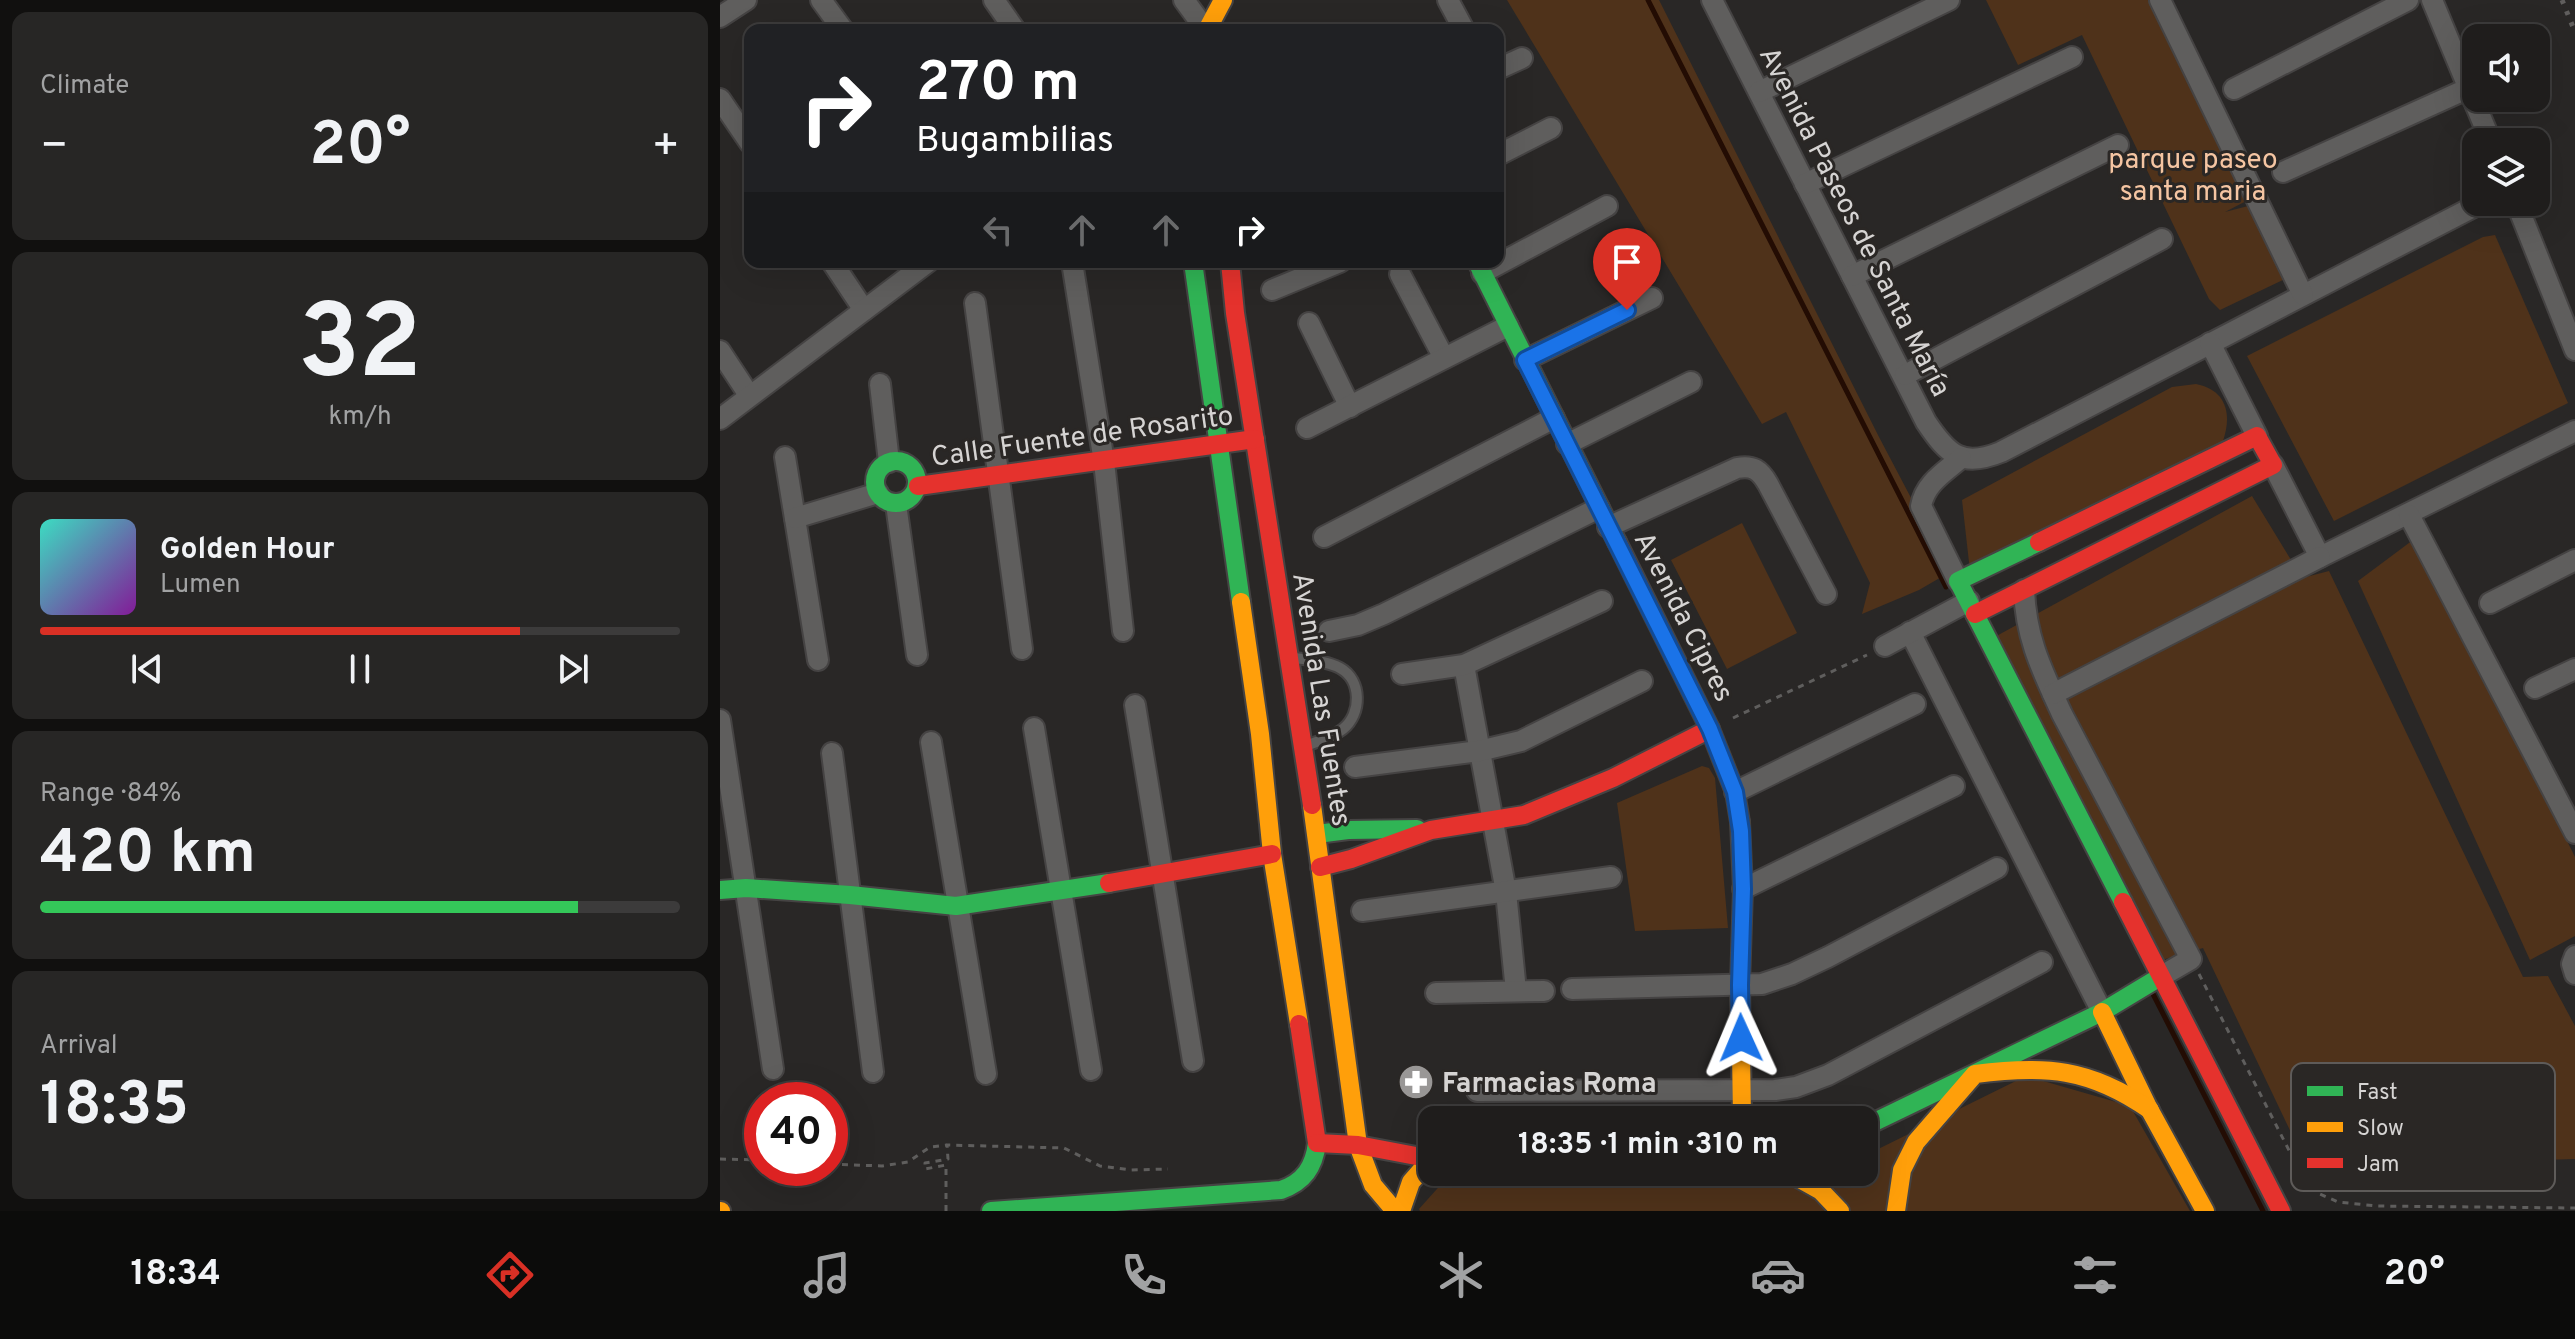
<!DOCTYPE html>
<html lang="en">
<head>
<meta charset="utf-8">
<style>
	body { margin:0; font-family:Overpass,sans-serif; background:#272625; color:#f1f3f6; height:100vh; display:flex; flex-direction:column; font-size:30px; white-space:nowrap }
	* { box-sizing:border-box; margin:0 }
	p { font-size:26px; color:#a1a2a3 }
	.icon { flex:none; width:44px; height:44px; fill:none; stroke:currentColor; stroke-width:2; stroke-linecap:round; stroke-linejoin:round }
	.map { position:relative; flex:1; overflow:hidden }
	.details { display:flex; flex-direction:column; gap:12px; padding:12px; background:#11100f; width:720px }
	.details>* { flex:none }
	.guide { position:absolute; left:24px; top:24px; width:760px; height:244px; border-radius:16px; box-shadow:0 8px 32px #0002,0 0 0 2px #3c3b3b; background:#202124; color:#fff; overflow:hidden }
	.controls { position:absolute; left:1742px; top:24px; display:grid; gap:16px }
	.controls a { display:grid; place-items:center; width:88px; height:88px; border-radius:16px; background:#1f1d1c; box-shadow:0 8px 32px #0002,0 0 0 2px #3c3b3b; font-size:40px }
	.speed { position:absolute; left:24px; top:1082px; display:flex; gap:16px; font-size:40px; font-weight:700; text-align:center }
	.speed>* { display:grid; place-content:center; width:104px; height:104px; border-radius:50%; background:#1f1d1c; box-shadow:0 8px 32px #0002,0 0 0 2px #3c3b3b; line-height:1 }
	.speed .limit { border:12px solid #d22; background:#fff; color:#111 }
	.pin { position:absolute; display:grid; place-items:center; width:68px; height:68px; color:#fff; margin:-82px -34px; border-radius:50% 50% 50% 0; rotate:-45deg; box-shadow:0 0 8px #0007 }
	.pin .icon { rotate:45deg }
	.me { position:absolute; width:88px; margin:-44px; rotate:359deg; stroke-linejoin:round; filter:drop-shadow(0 0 6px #0008) }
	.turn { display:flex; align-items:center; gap:28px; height:168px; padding:0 40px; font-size:36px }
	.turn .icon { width:104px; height:104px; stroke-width:2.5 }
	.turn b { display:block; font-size:56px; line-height:68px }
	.lanes { display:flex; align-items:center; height:76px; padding:0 40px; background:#0003; justify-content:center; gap:40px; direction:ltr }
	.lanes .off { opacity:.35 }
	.big { font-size:60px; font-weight:700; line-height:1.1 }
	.details .card { flex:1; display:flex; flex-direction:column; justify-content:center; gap:12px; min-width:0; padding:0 28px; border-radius:16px; background:#272625 }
	.details .dial { align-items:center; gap:0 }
	.dial b { font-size:104px; line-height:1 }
	.song { display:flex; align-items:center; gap:24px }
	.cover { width:96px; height:96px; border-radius:12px; background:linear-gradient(135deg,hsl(170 70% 55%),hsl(290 70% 35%)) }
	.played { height:8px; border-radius:4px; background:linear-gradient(90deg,#d93025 75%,#3c3b3b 75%) }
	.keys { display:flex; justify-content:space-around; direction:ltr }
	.heat { display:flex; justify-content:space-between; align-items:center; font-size:44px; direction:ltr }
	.charge { height:12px; border-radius:6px; background:linear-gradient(90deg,#34c759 84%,#3c3b3b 0) }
	.trip { position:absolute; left:698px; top:1106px; width:460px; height:80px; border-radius:16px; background:#1f1d1c; box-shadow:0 8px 32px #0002,0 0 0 2px #3c3b3b; font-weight:700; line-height:80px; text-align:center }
	.dock { display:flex; height:128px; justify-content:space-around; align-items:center; background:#0c0c0b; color:#a1a2a3 }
	.dock .icon { width:56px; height:56px }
	.dock .selected { color:#d93025 }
	.dock b { font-size:36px; color:#f1f3f6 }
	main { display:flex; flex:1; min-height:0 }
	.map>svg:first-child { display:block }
	.green { fill:#4f321a }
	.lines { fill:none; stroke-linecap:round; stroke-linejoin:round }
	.stream { stroke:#230c03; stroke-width:5 }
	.lane-casing { stroke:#454343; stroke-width:14 }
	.street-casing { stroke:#454343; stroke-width:24 }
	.fast-casing { stroke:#454343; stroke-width:22 }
	.slow-casing { stroke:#454343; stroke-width:22 }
	.jam-casing { stroke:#454343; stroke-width:22 }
	.path { stroke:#5f5e5d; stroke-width:3; stroke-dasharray:6 6; stroke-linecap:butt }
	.lane { stroke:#5f5e5d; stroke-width:10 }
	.street { stroke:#5f5e5d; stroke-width:20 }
	.fast { stroke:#30b455; stroke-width:18 }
	.slow { stroke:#ff9f0a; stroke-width:18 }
	.jam { stroke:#e5322d; stroke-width:18 }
	.rail { stroke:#605e5d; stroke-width:5; stroke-dasharray:4 8; stroke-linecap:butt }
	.route-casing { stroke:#114b97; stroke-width:20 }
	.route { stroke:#1a73e8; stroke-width:14 }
	.labels { text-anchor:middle; stroke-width:6; stroke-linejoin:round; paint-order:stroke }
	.park-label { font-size:28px; fill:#f5c5a2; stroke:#2a2725 }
	.street-label { font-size:28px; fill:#d6d4d3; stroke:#2a2725 }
	.poi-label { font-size:28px; font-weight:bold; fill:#d6d4d3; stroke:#2a2725; text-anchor:start }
	.key { fill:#2a2725; stroke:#5e5b59; stroke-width:2 }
	.key-label { font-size:22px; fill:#d6d4d3 }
</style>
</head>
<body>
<main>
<section class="details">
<div class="card"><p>Climate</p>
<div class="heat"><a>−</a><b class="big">20°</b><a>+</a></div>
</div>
<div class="card dial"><b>32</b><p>km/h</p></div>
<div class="card">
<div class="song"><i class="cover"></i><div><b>Golden Hour</b><p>Lumen</p></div></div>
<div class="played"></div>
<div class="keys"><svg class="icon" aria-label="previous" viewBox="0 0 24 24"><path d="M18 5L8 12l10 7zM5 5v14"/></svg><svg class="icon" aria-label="pause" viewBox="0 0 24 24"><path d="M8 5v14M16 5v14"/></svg><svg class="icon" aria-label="next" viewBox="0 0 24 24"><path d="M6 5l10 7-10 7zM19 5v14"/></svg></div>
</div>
<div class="card"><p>Range · 84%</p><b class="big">420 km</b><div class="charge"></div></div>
<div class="card"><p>Arrival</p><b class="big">18:35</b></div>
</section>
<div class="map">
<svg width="1855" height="1211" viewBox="0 0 1855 1211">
	<rect width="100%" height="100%" fill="#292726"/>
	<!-- green -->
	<g class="green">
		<path d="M 787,0 L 939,0 L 1159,437 L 1230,572 L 1199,590 L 1142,614 L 1150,583 L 1066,412 L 1042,424 Z"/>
		<path d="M 1266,0 L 1435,0 L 1530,199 L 1505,212 L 1532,205 L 1567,278 L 1500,310 L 1489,299 L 1362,35 L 1298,65 Z"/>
		<path d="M 1775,235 L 1848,403 L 1614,521 L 1527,356 L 1763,237 Z"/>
		<path d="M 1476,384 C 1507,390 1512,415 1503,441 L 1250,571 L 1242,500 L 1452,387 Z"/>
		<path d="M 1532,496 L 1582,578 L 1609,571 L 1803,977 L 1828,976 L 1855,1026 L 1855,1159 L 1587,1166 L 1483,948 L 1435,962 L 1271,639 Z"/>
		<path d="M 1022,523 L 1077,633 L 1007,669 L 951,560 Z"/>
		<path d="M 1697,537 L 1855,857 L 1855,936 L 1810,960 L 1638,581 Z"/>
		<path d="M 982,766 L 989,768 L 995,778 L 1008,928 L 915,931 L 897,803 Z"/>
		<path d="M 1306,1076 L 1410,1106 L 1470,1211 L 700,1211 L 699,1209 L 725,1180 L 1038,1183 L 1105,1172 L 1144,1172 L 1144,1156 Z"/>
	</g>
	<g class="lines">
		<!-- stream -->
		<g class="stream">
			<path d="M 928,0 L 1226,587"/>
			<path d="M 1432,992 L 1543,1211"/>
		</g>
		<defs>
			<path id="lane" d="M 575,658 C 589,660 607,661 620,668 C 642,680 642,714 623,729 C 613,737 599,741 588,745"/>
			<g id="street">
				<path d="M 101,0 L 123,30"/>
				<path d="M 274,0 L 295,30"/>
				<path d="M 464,0 L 486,30"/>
				<path d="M 728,0 L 744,30"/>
				<path d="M 992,0 L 1206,422 C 1228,455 1242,468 1281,452 L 1763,202"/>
				<path d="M 1440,0 L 1583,295"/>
				<path d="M 1712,0 L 1771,142"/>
				<path d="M 0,17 L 26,0"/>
				<path d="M 778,69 L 802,58"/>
				<path d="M 1514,89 L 1688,0"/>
				<path d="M 1039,92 L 1229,0"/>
				<path d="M 0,99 L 30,143"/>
				<path d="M 778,155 L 831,128"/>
				<path d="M 1563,172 L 1749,88"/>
				<path d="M 1085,184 L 1352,57"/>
				<path d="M 1796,202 L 1855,350"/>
				<path d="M 112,262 L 144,310"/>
				<path d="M 352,262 L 384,462 L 403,631"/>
				<path d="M 762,273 L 887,206"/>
				<path d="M 680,274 L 724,358"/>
				<path d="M 1132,276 L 1398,145"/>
				<path d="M 552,290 L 620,262"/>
				<path d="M 255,303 L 302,649"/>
				<path d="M 589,323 L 630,407"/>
				<path d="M 1490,343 L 1537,436"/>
				<path d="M 0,351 L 29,395"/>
				<path d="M 805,360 L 932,298"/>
				<path d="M 1185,375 L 1442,239"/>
				<path d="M 160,384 L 169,462"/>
				<path d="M 0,419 L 208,262"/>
				<path d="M 587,428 L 788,326"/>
				<path d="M 847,444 L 971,382"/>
				<path d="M 65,457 L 98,660"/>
				<path d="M 1553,465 L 1600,557 L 1855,431"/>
				<path d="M 176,504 L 197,655"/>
				<path d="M 1689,515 L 1855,833"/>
				<path d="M 75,518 L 158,493"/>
				<path d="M 888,527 L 1017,468 C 1033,465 1040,470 1048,484 L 1106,594"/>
				<path d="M 604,537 L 834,418"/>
				<path d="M 1238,581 L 1201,506 C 1205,483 1225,472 1241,458"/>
				<path d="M 1304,590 C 1306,639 1322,670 1342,714 L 1471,959 L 1440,977"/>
				<path d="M 1770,603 L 1855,560"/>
				<path d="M 609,631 L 638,625 L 664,614 L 879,508"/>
				<path d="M 1190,632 L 1382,1012"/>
				<path d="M 1165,646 L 1249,601"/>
				<path d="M 744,665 L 786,892 L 796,991"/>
				<path d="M 682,674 L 744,665 L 882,601"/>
				<path d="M 1815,688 L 1855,669"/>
				<path d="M 1333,694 L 1600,557"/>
				<path d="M 415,705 L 473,1061"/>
				<path d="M 0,720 L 53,1069"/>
				<path d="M 314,728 L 371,1070"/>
				<path d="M 211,742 L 266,1074"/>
				<path d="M 112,753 L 153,1072"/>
				<path d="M 635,767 L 759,751 L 801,741 L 922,681"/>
				<path d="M 1015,792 L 1195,704"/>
				<path d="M 1023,889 L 1234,786"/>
				<path d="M 642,911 L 891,877"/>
				<path d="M 1855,956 L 1852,964 L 1855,974"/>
				<path d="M 852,989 L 1042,984 L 1072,974 L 1108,957 L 1277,868"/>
				<path d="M 716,993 L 824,991"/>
				<path d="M 757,1091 L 1055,1090 L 1076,1087 L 1108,1075 L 1322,962"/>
			</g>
			<g id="fast">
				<path d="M 473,262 L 521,602"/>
				<path d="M 757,262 L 897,542"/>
				<circle cx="176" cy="482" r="21"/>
				<path d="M 1319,542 L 1238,581 L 1403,902"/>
				<path d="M 597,834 L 628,830 L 697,829"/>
				<path d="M 0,890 L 26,888 L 130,895 L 236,906 L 389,883"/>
				<path d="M 1144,1127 L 1382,1012 L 1440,977"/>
				<path d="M 271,1211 L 561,1190 C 584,1182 594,1167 597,1143"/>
			</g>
			<g id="slow">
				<path d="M 487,30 L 503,0"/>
				<path d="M 521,602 L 540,734 L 552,854 L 579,1024"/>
				<path d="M 592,805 L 638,1145"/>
				<path d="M 1020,822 L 1023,889 L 1020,985 L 1022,1117"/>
				<path d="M 1382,1012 L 1427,1105 L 1485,1211"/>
				<path d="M 638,1145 L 653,1185 L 675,1211"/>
				<path d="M 1067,1172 L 1101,1191 L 1120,1211"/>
				<path d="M 0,1211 L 1,1211"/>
				<path d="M 681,1211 L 691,1182 L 711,1159"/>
				<path d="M 1176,1211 L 1182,1170 L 1196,1142 L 1255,1074 C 1325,1065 1370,1068 1430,1110"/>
			</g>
			<g id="jam">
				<path d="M 510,262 L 515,313 L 592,805"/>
				<path d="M 198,486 L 535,439"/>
				<path d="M 897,542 L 990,729 L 1015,792 L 1020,822"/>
				<path d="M 1255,614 L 1553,465 L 1537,436 L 1319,542"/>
				<path d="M 600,867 L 631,859 L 711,830 L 804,815 L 893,778 L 990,729"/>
				<path d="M 389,883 L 552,854"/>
				<path d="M 1403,902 L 1561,1211"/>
				<path d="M 579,1024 L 597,1143"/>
				<path d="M 597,1143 L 638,1145 L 712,1159"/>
			</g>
		</defs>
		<!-- lane casing -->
		<use href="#lane" class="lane-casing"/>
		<!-- street casing -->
		<use href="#street" class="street-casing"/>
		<!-- fast casing -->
		<use href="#fast" class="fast-casing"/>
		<!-- slow casing -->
		<use href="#slow" class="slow-casing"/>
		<!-- jam casing -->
		<use href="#jam" class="jam-casing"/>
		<!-- path -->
		<g class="path">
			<path d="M 1013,718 L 1147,655"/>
			<path d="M 1479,974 L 1577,1166 L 1600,1194 L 1618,1202 L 1656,1206 L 1855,1208"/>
			<path d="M 0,1159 L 42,1160"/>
			<path d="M 110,1164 L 162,1166 L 188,1162 L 210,1147 L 227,1145"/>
			<path d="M 226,1211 L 226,1165 L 205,1169 L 205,1163 L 228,1159 L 227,1145 L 344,1148 L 380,1166 L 411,1170 L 448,1169"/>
		</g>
		<!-- lane -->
		<use href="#lane" class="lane"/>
		<!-- street -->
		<use href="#street" class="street"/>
		<!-- fast -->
		<use href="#fast" class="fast"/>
		<!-- slow -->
		<use href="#slow" class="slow"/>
		<!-- jam -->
		<use href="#jam" class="jam"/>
		<!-- rail -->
		<path class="rail" d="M 1842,0 L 1855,32"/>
	</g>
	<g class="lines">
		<defs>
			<path id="route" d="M 907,310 L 805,360 L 990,729 L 1015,792 L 1021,831 L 1023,889 L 1020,985 L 1021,1038"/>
		</defs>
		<!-- route casing -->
		<use href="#route" class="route-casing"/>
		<!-- route -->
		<use href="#route" class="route"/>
	</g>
	<!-- icons -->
	<defs>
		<symbol id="pharmacy-disc" viewBox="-11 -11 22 22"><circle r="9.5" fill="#999796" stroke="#2a2725"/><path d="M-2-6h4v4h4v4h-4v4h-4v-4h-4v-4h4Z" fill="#fff"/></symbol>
	</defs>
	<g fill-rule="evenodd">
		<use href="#pharmacy-disc" x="676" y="1062" width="40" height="40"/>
	</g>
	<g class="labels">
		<!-- park labels -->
		<g class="park-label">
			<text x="1473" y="168">parque paseo<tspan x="1473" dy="32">santa maria</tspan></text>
		</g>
		<!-- street labels -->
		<g class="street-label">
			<text transform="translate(1136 221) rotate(63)" y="10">Avenida Paseos de Santa María</text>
			<text transform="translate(362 435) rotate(-8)" y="10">Calle Fuente de Rosarito</text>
			<text transform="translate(965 616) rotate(63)" y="10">Avenida Cipres</text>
			<text transform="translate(603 699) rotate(81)" y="10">Avenida Las Fuentes</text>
		</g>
		<!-- poi labels -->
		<g class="poi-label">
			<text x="722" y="1092">Farmacias Roma</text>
		</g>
	</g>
	<!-- legend -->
	<rect x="1571" y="1063" width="264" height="128" rx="12" class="key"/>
	<rect x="1587" y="1086" width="36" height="10" fill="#30b455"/>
	<rect x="1587" y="1122" width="36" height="10" fill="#ff9f0a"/>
	<rect x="1587" y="1158" width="36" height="10" fill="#e5322d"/>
	<g class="key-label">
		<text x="1637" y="1099">Fast</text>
		<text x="1637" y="1135">Slow</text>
		<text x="1637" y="1171">Jam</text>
	</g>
</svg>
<div class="controls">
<a><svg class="icon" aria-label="sound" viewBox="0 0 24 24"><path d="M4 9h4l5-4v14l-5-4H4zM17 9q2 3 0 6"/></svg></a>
<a><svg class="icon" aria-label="layers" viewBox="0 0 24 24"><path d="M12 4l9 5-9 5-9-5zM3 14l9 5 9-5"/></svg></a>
</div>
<div class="speed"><div class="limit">40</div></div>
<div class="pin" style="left:907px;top:310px;background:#d93025"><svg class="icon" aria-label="arrive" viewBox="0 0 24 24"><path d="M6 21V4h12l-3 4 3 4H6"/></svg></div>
<svg class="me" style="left:1021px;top:1038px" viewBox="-20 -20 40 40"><path d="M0-17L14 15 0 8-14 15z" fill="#1a73e8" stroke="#fff" stroke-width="4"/></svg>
<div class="trip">18:35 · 1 min · 310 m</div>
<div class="guide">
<div class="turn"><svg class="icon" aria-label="right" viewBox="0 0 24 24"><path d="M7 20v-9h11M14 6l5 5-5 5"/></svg><div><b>270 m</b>Bugambilias</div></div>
<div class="lanes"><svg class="icon off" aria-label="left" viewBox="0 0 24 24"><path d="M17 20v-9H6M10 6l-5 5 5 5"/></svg><svg class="icon off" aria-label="ahead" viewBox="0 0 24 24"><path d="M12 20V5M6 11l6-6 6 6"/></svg><svg class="icon off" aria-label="ahead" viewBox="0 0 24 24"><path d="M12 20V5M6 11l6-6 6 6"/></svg><svg class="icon" aria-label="right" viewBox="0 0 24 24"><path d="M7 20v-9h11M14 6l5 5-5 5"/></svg></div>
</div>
</div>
</main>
<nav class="dock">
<b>18:34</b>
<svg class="icon selected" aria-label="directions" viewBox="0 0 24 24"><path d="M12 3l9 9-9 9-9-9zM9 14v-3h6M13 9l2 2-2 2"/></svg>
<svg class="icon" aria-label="music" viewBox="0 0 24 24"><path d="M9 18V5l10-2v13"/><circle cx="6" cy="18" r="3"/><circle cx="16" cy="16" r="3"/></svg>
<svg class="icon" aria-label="phone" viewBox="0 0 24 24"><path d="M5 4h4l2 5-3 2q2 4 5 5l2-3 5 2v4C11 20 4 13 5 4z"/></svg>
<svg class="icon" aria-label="climate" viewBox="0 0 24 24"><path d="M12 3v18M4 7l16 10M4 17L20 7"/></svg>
<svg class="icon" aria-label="car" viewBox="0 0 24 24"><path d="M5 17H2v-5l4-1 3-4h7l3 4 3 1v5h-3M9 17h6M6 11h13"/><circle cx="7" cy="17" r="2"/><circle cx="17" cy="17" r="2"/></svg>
<svg class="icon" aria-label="filters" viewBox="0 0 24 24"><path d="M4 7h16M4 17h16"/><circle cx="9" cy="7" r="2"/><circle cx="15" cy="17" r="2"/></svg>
<b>20°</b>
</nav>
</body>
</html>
